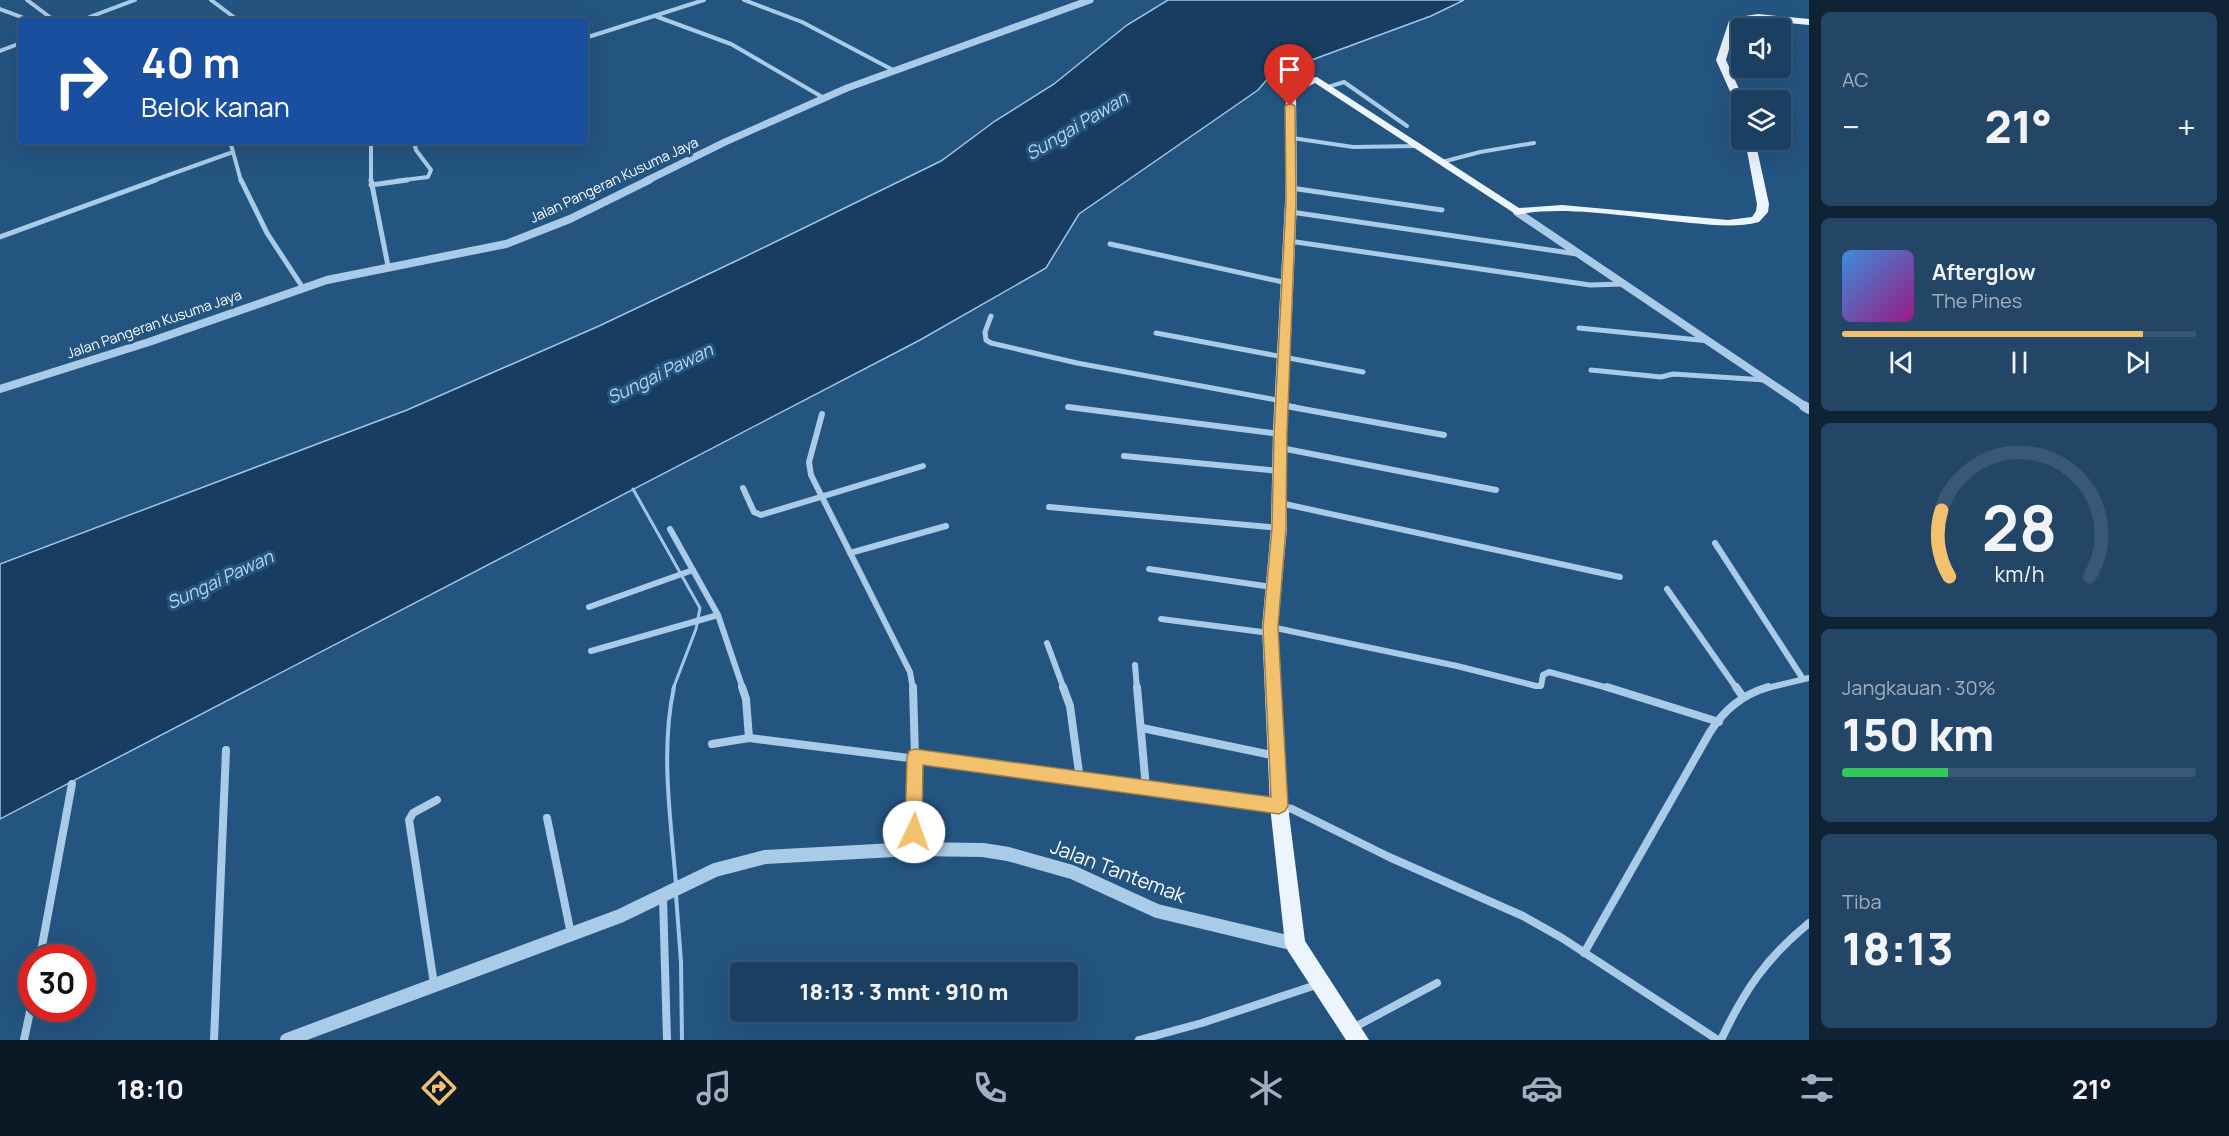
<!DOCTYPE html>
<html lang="id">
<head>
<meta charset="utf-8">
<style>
	body { margin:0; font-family:Manrope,sans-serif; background:#244666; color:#f1f3f6; height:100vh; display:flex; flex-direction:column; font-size:22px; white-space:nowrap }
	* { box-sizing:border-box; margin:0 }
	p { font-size:20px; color:#a0afbd }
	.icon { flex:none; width:33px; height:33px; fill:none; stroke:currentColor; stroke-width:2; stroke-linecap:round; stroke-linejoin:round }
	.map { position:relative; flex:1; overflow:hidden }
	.side { display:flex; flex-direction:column; gap:12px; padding:12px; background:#0f2335; width:420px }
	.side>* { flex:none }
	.top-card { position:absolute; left:18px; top:18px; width:570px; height:126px; border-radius:6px; box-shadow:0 6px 24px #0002,0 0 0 2px #395875; background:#1a4fa0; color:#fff; overflow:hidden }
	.fabs { position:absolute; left:1731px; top:18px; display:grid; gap:12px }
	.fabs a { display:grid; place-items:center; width:60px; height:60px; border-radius:6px; background:#1b3f60; box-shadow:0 6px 24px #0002,0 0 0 2px #395875; font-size:30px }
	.speed { position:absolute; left:18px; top:944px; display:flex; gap:12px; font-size:30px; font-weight:700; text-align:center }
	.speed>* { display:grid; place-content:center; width:78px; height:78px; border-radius:50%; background:#1b3f60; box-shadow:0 6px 24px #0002,0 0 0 2px #395875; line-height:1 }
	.speed .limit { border:9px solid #d22; background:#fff; color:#111 }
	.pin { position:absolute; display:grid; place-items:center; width:51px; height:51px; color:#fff; margin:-62px -26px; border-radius:50% 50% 50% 0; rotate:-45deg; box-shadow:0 0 6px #0007 }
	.pin .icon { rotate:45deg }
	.me { position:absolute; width:66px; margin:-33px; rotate:3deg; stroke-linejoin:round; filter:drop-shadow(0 0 4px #0008) }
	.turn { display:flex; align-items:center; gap:21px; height:126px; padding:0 24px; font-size:27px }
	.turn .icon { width:78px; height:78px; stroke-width:2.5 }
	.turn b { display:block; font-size:42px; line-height:51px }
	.big { font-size:45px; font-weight:800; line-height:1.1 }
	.side .tile { flex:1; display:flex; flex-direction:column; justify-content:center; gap:9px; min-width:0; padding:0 21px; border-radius:9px; background:#244666 }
	.side .dial { align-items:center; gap:0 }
	.dial svg { height:156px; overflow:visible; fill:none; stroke:#395875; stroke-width:7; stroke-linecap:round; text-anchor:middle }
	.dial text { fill:#f1f3f6; stroke:none }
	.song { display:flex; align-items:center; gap:18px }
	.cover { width:72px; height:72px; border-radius:9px; background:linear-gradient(135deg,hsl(210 70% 55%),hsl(310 70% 35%)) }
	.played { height:6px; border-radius:3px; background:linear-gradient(90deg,#f1c16e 85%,#395875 85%) }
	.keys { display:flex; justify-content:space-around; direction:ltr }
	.heat { display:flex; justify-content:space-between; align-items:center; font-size:33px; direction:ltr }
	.charge { height:9px; border-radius:4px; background:linear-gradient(90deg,#34c759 30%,#395875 0) }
	.trip { position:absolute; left:730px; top:962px; width:348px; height:60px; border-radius:6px; background:#1b3f60; box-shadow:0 6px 24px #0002,0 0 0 2px #395875; font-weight:800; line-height:60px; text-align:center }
	.tabs { display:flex; height:96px; justify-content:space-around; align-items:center; background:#0b1926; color:#a0afbd }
	.tabs .icon { width:42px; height:42px }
	.tabs .active { color:#f1c16e }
	.tabs b { font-size:27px; color:#f1f3f6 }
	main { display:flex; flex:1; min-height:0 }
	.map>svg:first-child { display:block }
	.water { fill:#193d61; stroke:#9ec6e8; stroke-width:1.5 }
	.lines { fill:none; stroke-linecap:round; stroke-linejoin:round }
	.stream-far1 { stroke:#9ec6e8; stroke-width:3 }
	.stream { stroke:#9ec6e8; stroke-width:4 }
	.minor-far3 { stroke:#aacbe7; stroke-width:4 }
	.minor-far2 { stroke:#aacbe7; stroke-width:5 }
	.minor-far1 { stroke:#aacbe7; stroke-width:6 }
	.minor { stroke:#aacbe7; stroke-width:8 }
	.tertiary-far3 { stroke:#aacbe7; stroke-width:7 }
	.tertiary-far2 { stroke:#aacbe7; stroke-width:8 }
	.tertiary-far1 { stroke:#aacbe7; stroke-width:10 }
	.tertiary { stroke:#aacbe7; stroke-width:14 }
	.primary { fill:#ecf4fd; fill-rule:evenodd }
	.route { fill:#f1c16e; stroke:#9d7d48; stroke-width:1.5 }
	.labels { text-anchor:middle; stroke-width:6; stroke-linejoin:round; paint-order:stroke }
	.far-street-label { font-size:14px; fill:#fff; stroke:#245480 }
	.water-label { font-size:18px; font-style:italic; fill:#b6d4ee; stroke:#245480 }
	.near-street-label { font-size:20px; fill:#fff; stroke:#245480 }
</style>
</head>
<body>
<main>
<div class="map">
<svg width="1809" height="1040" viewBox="0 0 1809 1040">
	<rect width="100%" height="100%" fill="#245480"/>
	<!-- water -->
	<path class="water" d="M 1168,0 L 1464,0 L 1431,16 L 1271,75 L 1258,90 L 1079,214 L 1046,268 L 920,340 L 0,819 L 0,564 L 407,410 L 599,326 L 738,260 L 941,161 L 995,121 L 1054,84 L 1127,25 Z"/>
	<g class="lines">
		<!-- stream-far1 -->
		<path class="stream-far1" d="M 633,489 L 700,608 L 696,629 L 673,689"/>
		<!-- stream -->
		<g class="stream">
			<path d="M 674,687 C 660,752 671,820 676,885"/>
			<path d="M 676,895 L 681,962 L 682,1040"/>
		</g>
		<!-- minor-far3 -->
		<g class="minor-far3">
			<path d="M 27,0 L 55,21"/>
			<path d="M 211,0 L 239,21"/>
			<path d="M 744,0 L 802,22 L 893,70"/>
			<path d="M 0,9 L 32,21"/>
			<path d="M 655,16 L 731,44 L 824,98"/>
			<path d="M 79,21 L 135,0"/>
			<path d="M 585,38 L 704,0"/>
			<path d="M 0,51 L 21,43"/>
			<path d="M 1328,87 L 1344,82 L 1407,126"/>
			<path d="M 1292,138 L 1353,147 L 1418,146"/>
			<path d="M 230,141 L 241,181"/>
			<path d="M 371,141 L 371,181"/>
			<path d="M 1442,162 L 1480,152 L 1534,143"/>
			<path d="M 152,181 L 233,152"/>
			<path d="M 396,181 L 428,177 L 431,170 L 416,150 L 414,141"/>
		</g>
		<!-- minor-far2 -->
		<g class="minor-far2">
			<path d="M 241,180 L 267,233 L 303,288"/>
			<path d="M 371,180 L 388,266"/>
			<path d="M 371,185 L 407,180"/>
			<path d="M 1291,188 L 1442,210"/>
			<path d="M 1291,212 L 1577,254"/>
			<path d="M 0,237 L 156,180"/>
			<path d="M 1289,241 L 1590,285 L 1623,284"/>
			<path d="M 1110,244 L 1287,283"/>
			<path d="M 991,316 L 985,332 L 986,340 L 991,343 L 1077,363 L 1282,401"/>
			<path d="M 1579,328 L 1709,341"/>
			<path d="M 1156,333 L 1363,372"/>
			<path d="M 1591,370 L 1661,377 L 1673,374 L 1765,380"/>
			<path d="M 1283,405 L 1295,407"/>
		</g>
		<!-- minor-far1 -->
		<g class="minor-far1">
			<path d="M 1286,406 L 1444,435"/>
			<path d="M 1068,407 L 1280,434"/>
			<path d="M 822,414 L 809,462 L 811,475 L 910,672 L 913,689"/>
			<path d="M 1281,448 L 1496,490"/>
			<path d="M 1124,456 L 1279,471"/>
			<path d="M 743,488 L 754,512 L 761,515 L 923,466"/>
			<path d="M 1280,503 L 1620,577"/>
			<path d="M 1049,507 L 1279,528"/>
			<path d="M 670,529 L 718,615 L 743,689"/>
			<path d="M 1715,543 L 1803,679"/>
			<path d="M 850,553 L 946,526"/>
			<path d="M 1149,569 L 1272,587"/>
			<path d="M 1667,589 L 1737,689"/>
			<path d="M 589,607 L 693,570"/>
			<path d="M 1161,619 L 1270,633"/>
			<path d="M 1271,627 L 1457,666 L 1536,686 L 1541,686 L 1543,675 L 1549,672 L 1612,689"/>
			<path d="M 1047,643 L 1064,689"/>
			<path d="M 591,651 L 718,615"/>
			<path d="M 1135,665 L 1137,689"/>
			<path d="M 1763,689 L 1809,678"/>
		</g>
		<!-- minor -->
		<g class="minor">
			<path d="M 742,687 L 746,699 L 749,738"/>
			<path d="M 913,687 L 915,757 L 913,848"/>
			<path d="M 1063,687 L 1070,706 L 1080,780"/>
			<path d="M 1137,687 L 1146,788"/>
			<path d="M 1607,687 L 1719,722"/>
			<path d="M 1736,687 L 1743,697"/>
			<path d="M 1142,728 L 1276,756"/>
			<path d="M 712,744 L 749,738 L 1237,799 L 1292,809 L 1389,857 L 1523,916 L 1562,938 L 1718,1040"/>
			<path d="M 547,818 L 571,934"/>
			<path d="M 663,897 L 667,1040"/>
			<path d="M 1584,953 L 1710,732 C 1725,709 1742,695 1768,687"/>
			<path d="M 40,957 L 72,784"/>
			<path d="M 434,984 L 409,820 L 413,813 L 437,800"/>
			<path d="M 1353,1028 L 1437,983"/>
			<path d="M 24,1040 L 32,1002"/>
			<path d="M 214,1040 L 226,750"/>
			<path d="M 1139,1040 L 1202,1023 L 1319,984"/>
			<path d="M 1721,1040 C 1744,991 1766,958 1809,923"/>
		</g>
		<!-- tertiary-far3 -->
		<path class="tertiary-far3" d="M 646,181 L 725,142 L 847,88 L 1090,0"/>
		<!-- tertiary-far2 -->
		<g class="tertiary-far2">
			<path d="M 1517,212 L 1806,407"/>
			<path d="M 0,389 L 149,342 L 327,280 L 506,244 L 570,219 L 649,180"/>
		</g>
		<!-- tertiary-far1 -->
		<path class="tertiary-far1" d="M 1804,406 L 1809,409"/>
		<!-- tertiary -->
		<path class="tertiary" d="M 287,1040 L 620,916 L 715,870 L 765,857 L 913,849 L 983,850 L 1008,854 L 1072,872 L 1157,911 L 1295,944"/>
		<!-- primary -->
		<g class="primary">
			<path d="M 1758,14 L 1809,19 L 1809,25 L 1758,20 L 1736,24 L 1726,60 L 1744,100 L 1742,100 L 1742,110 L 1737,107 L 1716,60 L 1729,21 L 1739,17 Z"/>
			<path d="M 1317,77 L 1519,208 L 1562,205 L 1728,220 L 1752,217 L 1756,211 L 1757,204 L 1745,140 L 1755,140 L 1769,204 L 1768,212 L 1759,222 C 1736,228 1714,225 1691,223 C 1642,219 1563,204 1517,215 L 1315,83 L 1296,93 L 1297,202 L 1287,430 L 1287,528 L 1278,627 L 1288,806 L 1305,941 L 1369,1040 L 1346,1040 L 1288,951 L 1285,944 L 1270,806 L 1262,627 L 1271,528 L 1273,430 L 1285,202 L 1286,92 L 1305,79 Z"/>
		</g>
	</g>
	<!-- route -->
	<path class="route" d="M 1290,103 L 1295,106 L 1296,202 L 1287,434 L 1286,528 L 1278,627 L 1288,806 L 1285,811 L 1279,814 L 923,765 L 922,832 L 920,838 L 914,841 L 908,838 L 905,832 L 907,757 L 909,751 L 915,749 L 1271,797 L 1263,627 L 1272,528 L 1274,434 L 1286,202 L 1285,106 Z"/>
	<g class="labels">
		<!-- far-street labels -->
		<g class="far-street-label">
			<text transform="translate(614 180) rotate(-25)" y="5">Jalan Pangeran Kusuma Jaya</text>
			<text transform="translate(154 324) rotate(-19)" y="5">Jalan Pangeran Kusuma Jaya</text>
		</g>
		<!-- water labels -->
		<g class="water-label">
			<text transform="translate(1077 126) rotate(-31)" y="6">Sungai Pawan</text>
			<text transform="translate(660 374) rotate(-26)" y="6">Sungai Pawan</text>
			<text transform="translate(220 580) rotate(-25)" y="6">Sungai Pawan</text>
		</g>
		<!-- near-street labels -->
		<g class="near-street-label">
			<text transform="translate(1118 871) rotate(21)" y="7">Jalan Tantemak</text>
		</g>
	</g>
</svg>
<div class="fabs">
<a><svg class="icon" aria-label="sound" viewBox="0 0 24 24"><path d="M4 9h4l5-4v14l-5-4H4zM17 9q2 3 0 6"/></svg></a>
<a><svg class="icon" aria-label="layers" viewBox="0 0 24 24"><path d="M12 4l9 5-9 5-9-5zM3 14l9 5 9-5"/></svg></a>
</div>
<div class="speed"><div class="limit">30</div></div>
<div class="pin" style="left:1290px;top:106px;background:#d93025"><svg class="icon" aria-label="arrive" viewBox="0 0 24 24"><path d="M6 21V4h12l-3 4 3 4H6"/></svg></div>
<svg class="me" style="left:914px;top:832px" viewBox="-20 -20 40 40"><circle r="19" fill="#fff"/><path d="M0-13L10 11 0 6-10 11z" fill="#f1c16e"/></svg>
<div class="trip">18:13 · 3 mnt · 910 m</div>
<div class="top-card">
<div class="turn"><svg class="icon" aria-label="right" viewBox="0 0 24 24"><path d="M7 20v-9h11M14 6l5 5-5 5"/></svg><div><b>40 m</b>Belok kanan</div></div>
</div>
</div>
<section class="side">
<div class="tile"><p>AC</p>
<div class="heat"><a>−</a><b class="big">21°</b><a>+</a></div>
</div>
<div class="tile">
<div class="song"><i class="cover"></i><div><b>Afterglow</b><p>The Pines</p></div></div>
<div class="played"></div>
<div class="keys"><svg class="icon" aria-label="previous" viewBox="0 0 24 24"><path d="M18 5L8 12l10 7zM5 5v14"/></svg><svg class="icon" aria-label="pause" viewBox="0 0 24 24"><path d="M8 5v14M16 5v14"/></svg><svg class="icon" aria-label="next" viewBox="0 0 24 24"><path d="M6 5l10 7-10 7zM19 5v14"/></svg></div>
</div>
<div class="tile dial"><svg viewBox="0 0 100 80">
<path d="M14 69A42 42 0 1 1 86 69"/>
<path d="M14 69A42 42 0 0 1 10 35" stroke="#f1c16e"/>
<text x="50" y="56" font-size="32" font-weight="700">28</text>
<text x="50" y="72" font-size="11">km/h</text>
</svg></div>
<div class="tile"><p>Jangkauan · 30%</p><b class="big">150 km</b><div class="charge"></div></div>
<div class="tile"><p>Tiba</p><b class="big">18:13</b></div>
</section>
</main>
<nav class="tabs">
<b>18:10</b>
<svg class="icon active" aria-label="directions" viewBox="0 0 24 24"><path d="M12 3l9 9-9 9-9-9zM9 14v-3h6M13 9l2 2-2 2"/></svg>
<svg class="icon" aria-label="music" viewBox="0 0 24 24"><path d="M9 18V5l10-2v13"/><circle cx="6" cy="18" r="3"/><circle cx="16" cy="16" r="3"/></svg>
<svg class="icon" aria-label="phone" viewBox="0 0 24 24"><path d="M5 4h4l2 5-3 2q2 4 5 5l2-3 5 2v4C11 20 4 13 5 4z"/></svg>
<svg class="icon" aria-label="climate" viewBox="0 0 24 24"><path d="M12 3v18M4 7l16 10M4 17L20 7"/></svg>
<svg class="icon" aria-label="car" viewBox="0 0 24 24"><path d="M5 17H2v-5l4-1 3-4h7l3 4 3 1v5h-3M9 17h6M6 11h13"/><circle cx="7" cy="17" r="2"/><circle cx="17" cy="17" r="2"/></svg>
<svg class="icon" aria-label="filters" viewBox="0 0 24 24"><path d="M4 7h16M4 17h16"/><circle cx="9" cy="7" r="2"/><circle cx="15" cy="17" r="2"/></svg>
<b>21°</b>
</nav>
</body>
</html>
